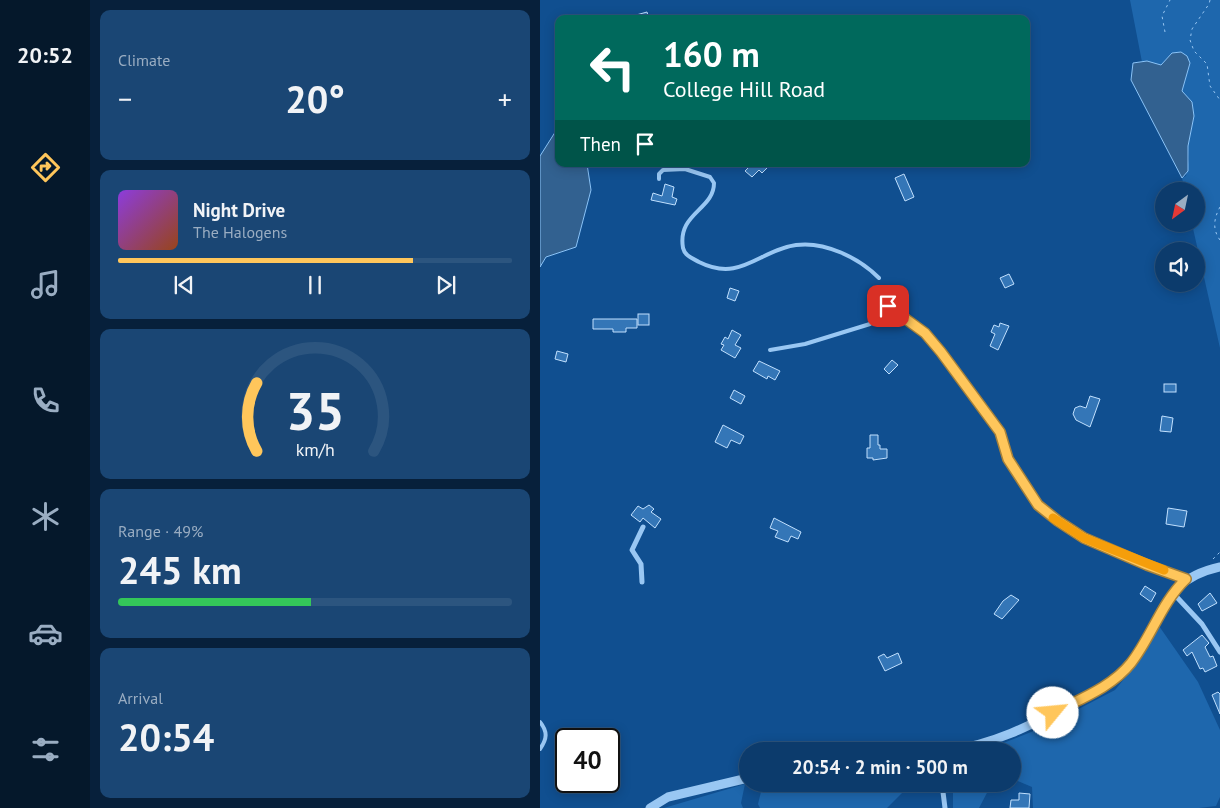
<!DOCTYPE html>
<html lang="en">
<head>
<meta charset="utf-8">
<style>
	body { margin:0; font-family:"PT Sans",sans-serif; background:#1a4674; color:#f1f3f6; height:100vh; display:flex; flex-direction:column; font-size:19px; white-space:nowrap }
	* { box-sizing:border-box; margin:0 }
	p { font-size:16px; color:#9aadc2 }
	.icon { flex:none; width:28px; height:28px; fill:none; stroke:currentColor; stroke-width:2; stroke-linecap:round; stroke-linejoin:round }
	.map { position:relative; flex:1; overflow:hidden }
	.side { display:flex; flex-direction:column; gap:10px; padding:10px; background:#07203b; width:450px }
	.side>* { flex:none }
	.hud { position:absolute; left:15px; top:15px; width:475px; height:152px; border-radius:10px; box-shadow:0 2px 12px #0003,0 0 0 1px #2c557f; background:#00695c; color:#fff; overflow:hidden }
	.needle { width:32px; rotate:213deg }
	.buttons { position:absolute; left:615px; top:182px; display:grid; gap:10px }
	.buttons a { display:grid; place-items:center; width:50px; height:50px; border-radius:50%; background:#0c3b6c; box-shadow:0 2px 12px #0003,0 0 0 1px #2c557f; font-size:25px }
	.speed { position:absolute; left:15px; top:728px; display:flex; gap:10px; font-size:25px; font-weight:700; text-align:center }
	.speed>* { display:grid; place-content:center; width:65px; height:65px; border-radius:50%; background:#0c3b6c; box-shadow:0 2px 12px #0003,0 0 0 1px #2c557f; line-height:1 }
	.speed .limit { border:2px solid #111; border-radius:8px; background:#fff; color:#111 }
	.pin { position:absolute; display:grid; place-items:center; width:42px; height:42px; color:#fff; margin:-21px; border-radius:10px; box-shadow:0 2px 8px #0006 }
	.me { position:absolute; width:55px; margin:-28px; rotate:62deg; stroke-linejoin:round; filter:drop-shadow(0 0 4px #0008) }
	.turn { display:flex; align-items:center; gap:18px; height:105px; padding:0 25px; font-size:22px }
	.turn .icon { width:65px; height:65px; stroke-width:2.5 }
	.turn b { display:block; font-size:35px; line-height:42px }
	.then { display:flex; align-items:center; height:48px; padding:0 25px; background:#0003; gap:10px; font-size:19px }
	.big { font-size:38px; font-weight:600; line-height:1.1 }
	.side .widget { flex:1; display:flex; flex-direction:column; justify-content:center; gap:8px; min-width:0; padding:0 18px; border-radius:10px; background:#1a4674 }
	.side .dial { align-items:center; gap:0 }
	.dial svg { height:130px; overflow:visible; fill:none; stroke:#2c557f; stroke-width:7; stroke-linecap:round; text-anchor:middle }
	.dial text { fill:#f1f3f6; stroke:none }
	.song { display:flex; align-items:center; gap:15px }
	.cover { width:60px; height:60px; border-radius:8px; background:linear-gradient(135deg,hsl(270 70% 55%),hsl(20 70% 35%)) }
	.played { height:5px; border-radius:2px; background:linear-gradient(90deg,#ffc65b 75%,#2c557f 75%) }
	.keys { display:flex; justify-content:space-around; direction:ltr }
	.heat { display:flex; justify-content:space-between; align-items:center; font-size:28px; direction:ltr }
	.charge { height:8px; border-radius:4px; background:linear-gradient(90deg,#34c759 49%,#2c557f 0) }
	.trip { position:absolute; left:199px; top:742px; width:282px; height:50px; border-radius:25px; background:#0c3b6c; box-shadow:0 2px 12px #0003,0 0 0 1px #2c557f; font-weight:600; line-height:50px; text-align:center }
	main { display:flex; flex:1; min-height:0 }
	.menu { display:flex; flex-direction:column; width:90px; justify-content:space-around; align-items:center; background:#05182b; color:#9aadc2 }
	.menu .icon { width:35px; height:35px }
	.menu .selected { color:#ffc65b }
	.menu b { font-size:22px; color:#f1f3f6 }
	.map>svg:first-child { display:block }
	.green { fill:#1e67ad }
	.water { fill:#326190; stroke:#8ac3f7 }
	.building { fill:#3476b7; stroke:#c1e0fe }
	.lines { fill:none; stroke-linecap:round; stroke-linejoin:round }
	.path { stroke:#99c7f3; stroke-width:1; stroke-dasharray:2.5 4; stroke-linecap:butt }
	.service { stroke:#99c7f3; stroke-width:4 }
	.minor { stroke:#99c7f3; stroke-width:5 }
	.tertiary { stroke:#99c7f3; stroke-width:9 }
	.route-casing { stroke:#a6813b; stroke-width:12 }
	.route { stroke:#ffc65b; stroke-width:9 }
	.slow { stroke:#f59e0b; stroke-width:9 }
</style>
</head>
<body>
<main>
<nav class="menu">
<b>20:52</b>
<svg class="icon selected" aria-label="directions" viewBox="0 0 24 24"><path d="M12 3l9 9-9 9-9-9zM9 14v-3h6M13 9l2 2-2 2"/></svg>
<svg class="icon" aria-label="music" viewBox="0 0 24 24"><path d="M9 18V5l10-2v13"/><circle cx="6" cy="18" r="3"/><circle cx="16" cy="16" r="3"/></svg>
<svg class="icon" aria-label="phone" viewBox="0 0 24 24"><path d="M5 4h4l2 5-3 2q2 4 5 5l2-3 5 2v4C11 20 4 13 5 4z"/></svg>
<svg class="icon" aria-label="climate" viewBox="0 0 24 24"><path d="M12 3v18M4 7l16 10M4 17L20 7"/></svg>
<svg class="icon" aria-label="car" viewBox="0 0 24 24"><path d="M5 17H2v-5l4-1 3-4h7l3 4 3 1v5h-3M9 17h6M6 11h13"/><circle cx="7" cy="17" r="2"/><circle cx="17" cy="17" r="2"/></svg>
<svg class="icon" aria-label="filters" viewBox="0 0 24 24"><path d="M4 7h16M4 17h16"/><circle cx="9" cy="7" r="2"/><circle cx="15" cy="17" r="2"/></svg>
</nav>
<section class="side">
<div class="widget"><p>Climate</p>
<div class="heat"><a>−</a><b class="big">20°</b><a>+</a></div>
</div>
<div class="widget">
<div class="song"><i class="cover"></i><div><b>Night Drive</b><p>The Halogens</p></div></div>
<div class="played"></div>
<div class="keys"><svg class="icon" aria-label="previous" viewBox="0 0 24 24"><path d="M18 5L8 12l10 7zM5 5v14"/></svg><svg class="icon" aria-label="pause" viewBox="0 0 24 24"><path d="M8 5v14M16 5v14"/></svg><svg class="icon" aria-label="next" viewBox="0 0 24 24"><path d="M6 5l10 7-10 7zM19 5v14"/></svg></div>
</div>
<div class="widget dial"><svg viewBox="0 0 100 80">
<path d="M14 69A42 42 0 1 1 86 69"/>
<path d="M14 69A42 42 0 0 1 14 27" stroke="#ffc65b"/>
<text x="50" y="56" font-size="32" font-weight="700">35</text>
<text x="50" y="72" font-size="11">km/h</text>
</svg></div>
<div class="widget"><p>Range · 49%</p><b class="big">245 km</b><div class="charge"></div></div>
<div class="widget"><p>Arrival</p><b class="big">20:54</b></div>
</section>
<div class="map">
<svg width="680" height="808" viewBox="0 0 680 808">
	<rect width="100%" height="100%" fill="#104f90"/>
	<!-- green -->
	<g class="green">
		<path d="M 590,0 L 680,0 L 680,348 L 652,224 L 656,224 L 656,191 L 645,191 L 642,178 L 646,176 L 649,159 L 648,146 L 652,102 L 642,91 L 650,63 L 632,53 L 621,65 L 602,62 Z"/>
		<path d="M 619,626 L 658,682 L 680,730 L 680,797 L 676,806 L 659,808 L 493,808 L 492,787 L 473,779 L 472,751 L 443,751 L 504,727 L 575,690 L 593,668 Z"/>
		<path d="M 205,784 L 201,803 L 203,808 L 124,808 Z"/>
		<path d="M 223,784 L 371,784 L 347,808 L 220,808 L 218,804 Z"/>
		<path d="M 413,784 L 455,784 L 449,789 L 439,808 L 413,808 Z"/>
	</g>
	<!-- water -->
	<g class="water">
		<path d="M 641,52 L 647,56 L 650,63 L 642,91 L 652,102 L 654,116 L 648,146 L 648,171 L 642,178 L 591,80 L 593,63 L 607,61 L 621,65 L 632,53 Z"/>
		<path d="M 19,126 L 19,164 L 47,164 L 51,190 L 36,247 L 6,257 L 0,267 L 0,156 Z"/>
	</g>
	<!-- building -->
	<g class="building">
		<path d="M 107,12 L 109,19 L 89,19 L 89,17 Z"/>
		<path d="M 212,164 L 231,164 L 222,173 L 219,170 L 212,177 L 205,171 Z"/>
		<path d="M 364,174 L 374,197 L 365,201 L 355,178 Z"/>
		<path d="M 125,184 L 134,187 L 132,197 L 137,199 L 135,205 L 111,200 L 113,193 L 122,196 Z"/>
		<path d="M 469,274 L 474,284 L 465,288 L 460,278 Z"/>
		<path d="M 190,288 L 199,291 L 195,301 L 187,298 Z"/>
		<rect x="98" y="314" width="11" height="11"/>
		<path d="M 53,319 L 97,319 L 97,328 L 86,328 L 86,332 L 73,332 L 73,329 L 53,329 Z"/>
		<path d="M 460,323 L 469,326 L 458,350 L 450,346 L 455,334 L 451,332 L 454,325 L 459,327 Z"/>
		<path d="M 192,330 L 201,335 L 195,345 L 201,348 L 195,358 L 181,350 L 184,345 L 181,344 L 185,337 L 188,339 Z"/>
		<path d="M 17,351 L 28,354 L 26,362 L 15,359 Z"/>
		<path d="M 352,360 L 358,365 L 349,374 L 344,369 Z"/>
		<path d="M 219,361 L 240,371 L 235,380 L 228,376 L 227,379 L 213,371 Z"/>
		<rect x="624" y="384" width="12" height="8"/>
		<path d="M 194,390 L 205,396 L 201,404 L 190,398 Z"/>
		<path d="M 550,396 L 560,399 L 550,427 L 536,420 L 533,414 L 535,408 L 540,406 L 546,408 Z"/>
		<path d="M 622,416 L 633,418 L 631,432 L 620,431 Z"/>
		<path d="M 183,425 L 204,436 L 200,444 L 191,440 L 187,448 L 175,442 Z"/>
		<path d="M 330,435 L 338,435 L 338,445 L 340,445 L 340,449 L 347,449 L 347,458 L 333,460 L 333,458 L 327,458 L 327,448 L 330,448 Z"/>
		<path d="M 109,505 L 114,509 L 111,512 L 121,519 L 115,528 L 103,518 L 100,522 L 91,515 L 98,506 L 103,509 Z"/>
		<path d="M 628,508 L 647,511 L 644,527 L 626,524 Z"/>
		<path d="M 234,518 L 261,532 L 258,539 L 251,536 L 248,542 L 235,537 L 238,531 L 230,528 Z"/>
		<path d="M 605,586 L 616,593 L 611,602 L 600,594 Z"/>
		<path d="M 670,593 L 677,603 L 662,611 L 658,604 Z"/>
		<path d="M 471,595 L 479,600 L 462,619 L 454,614 L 463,601 Z"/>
		<path d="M 662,635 L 669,643 L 665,647 L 670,657 L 673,656 L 677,666 L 665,672 L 663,668 L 660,669 L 652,652 L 647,656 L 643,650 Z"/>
		<path d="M 358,653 L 362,663 L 345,671 L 338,657 L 344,654 L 347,658 Z"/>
		<path d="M 678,692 L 680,694 L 680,714 L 672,695 Z"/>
		<path d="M 479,793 L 490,794 L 489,808 L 470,808 L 471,800 L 479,800 Z"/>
	</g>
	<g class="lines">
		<!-- path -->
		<g class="path">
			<path d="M 670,0 L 669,4 L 652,29 L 650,40 L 654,51 L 667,64 L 670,86 L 680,100"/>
			<path d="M 625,32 L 622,16 L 630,0"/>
			<path d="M 680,207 C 674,218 672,229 680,240"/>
			<path d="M 673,559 L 680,552"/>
		</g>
		<!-- service -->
		<g class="service">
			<path d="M 119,179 L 119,174 L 123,170 L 145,169 L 170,177 L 174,183 C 174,210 137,213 143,248 C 145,256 152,258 159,262 C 201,283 219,250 256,245 C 285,241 319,258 339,278"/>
			<path d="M 230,350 L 265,344 L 330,324 L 348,306"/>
			<path d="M 0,722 C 8,732 7,739 0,749"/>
		</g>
		<!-- minor -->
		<g class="minor">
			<path d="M 348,306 L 385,333 L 401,352 L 460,432 L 468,459 L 498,505 L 518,521 L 544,538 L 607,565 L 646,579"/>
			<path d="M 102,582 L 101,564 L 92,550 L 103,527"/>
			<path d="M 633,593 L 662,624 L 680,652"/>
			<path d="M 402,784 L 405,808"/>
		</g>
		<!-- tertiary -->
		<g class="tertiary">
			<path d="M 407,751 C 455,744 489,726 531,704 C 551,693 570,685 586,669 C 593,662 598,653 603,644 C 626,605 630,578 680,567"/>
			<path d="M 110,808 L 128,797 L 208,778"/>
		</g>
	</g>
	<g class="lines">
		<defs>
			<path id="route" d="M 348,306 L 385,333 L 401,352 L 460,432 L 468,459 L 498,505 L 518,521 L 544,538 L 607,565 L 646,579 C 621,603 612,636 591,663 C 572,687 540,699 513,713"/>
		</defs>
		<!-- route casing -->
		<use href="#route" class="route-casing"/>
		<!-- route -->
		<use href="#route" class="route"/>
		<!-- slow -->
		<path class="slow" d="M 513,518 L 544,538 L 624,570"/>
	</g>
</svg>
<div class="buttons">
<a><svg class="needle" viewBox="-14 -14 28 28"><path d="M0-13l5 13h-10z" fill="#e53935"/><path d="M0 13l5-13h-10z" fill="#9aadc2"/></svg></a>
<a><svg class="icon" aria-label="sound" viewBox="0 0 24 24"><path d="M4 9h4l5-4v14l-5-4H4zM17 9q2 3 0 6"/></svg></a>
</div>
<div class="speed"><div class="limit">40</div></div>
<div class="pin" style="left:348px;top:306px;background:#d93025"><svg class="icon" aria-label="arrive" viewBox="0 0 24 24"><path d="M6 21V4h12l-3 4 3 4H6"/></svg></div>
<svg class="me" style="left:513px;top:713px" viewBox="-20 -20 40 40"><circle r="19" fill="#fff"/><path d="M0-13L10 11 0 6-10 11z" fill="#ffc65b"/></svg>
<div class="trip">20:54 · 2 min · 500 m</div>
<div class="hud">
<div class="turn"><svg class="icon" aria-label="left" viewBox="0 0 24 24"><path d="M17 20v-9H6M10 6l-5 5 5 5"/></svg><div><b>160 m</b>College Hill Road</div></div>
<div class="then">Then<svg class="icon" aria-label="arrive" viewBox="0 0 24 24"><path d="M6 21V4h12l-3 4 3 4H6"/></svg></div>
</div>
</div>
</main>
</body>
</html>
